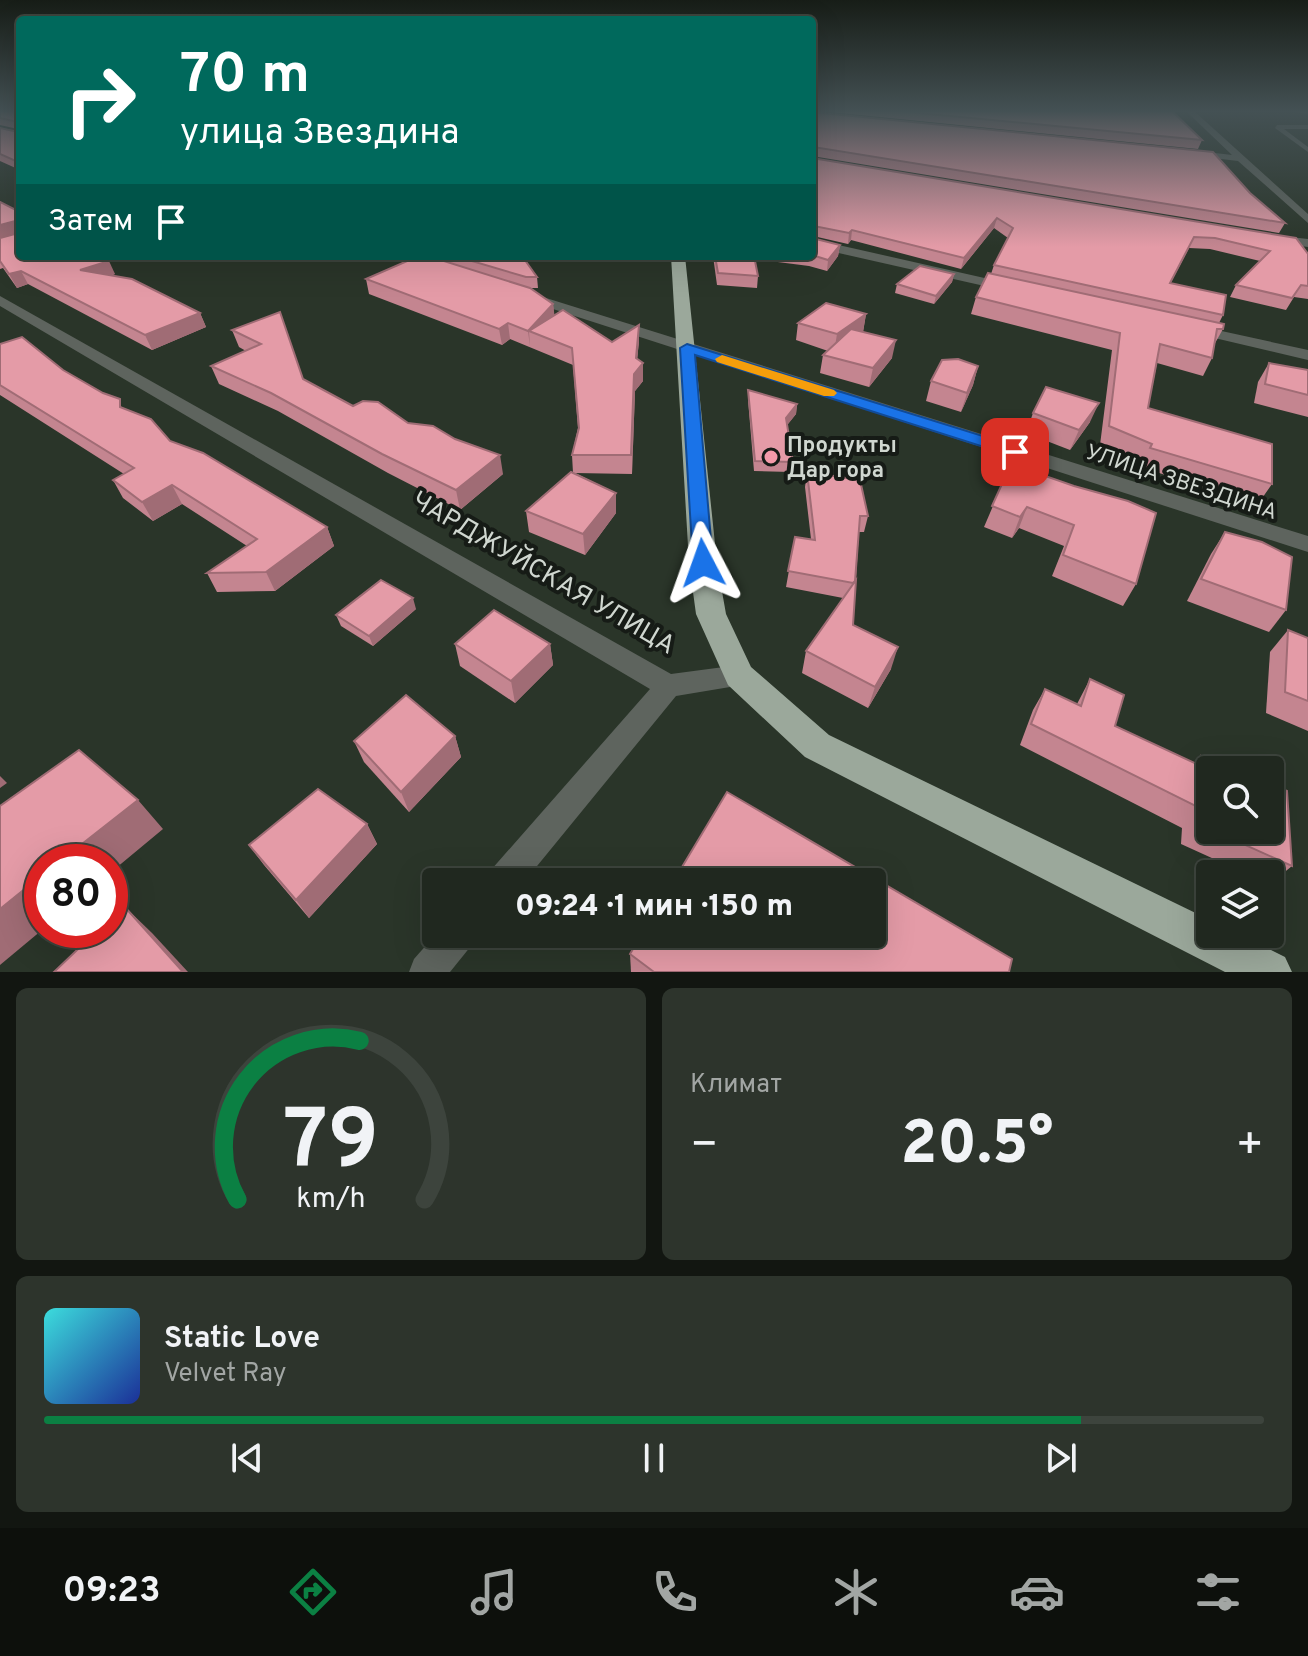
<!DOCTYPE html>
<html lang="ru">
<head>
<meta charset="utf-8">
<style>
	body { margin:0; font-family:Overpass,sans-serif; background:#2d342c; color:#f1f3f6; height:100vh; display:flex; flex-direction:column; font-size:30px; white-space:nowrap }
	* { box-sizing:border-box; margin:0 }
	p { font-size:26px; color:#a2a6a4 }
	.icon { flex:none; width:44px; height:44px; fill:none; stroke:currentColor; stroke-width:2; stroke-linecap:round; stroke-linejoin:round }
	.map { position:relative; height:972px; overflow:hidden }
	.panel { display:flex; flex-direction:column; gap:16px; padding:16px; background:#121611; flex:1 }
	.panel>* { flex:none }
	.top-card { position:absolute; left:16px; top:16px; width:800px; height:244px; border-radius:8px; box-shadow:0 8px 32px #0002,0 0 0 2px #3d443d; background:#00695c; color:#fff; overflow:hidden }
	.controls { position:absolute; left:1196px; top:756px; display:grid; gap:16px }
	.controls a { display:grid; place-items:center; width:88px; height:88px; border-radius:8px; background:#20281f; box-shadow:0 8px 32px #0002,0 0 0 2px #3d443d; font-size:40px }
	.speed { position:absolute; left:24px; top:844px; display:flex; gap:16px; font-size:40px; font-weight:700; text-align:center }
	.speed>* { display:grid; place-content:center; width:104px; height:104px; border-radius:50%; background:#20281f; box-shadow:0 8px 32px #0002,0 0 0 2px #3d443d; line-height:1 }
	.speed .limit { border:12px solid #d22; background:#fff; color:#111 }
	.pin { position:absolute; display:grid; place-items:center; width:68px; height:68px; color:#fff; margin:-34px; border-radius:16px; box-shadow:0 4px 12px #0006 }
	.me { position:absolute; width:88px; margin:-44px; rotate:356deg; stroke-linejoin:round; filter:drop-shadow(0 0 6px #0008) }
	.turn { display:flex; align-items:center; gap:28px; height:168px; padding:0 32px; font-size:36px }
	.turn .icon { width:104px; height:104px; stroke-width:2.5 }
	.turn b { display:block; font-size:56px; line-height:68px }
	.then { display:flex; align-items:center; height:76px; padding:0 32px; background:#0003; gap:16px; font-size:30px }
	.big { font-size:60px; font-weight:800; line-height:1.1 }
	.panel .card { flex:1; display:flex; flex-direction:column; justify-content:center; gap:12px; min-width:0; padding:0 28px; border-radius:12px; background:#2d342c }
	.panel .dial { align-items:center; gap:0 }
	.dial svg { height:208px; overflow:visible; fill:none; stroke:#3d443d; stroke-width:7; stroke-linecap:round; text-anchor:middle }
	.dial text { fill:#f1f3f6; stroke:none }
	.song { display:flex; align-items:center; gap:24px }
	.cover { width:96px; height:96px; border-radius:12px; background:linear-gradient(135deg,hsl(180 70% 55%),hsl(230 70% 35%)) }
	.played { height:8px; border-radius:4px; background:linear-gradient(90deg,#0b8043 85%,#3d443d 85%) }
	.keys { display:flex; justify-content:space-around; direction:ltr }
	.heat { display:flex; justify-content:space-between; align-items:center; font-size:44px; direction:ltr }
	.panel .tiles { flex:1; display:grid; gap:16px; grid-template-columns:1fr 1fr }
	.card:last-child { grid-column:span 2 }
	.trip { position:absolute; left:422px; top:868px; width:464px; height:80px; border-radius:8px; background:#20281f; box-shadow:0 8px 32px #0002,0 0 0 2px #3d443d; font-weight:800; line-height:80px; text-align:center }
	.tab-bar { display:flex; height:128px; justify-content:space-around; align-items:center; background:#0d100c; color:#a2a6a4 }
	.tab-bar .icon { width:56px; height:56px }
	.tab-bar .selected { color:#0b8043 }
	.tab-bar b { font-size:36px; color:#f1f3f6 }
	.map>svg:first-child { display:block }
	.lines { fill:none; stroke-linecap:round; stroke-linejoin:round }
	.lane { fill:#5e645e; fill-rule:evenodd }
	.street { fill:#5e645e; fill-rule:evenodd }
	.highway { fill:#9ba89b; fill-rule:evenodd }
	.wall { fill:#c48590 }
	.shaded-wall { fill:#a06c75 }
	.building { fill:#e49ba7; stroke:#a06c75; stroke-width:2 }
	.route { fill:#1a73e8; stroke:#114b97; stroke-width:2 }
	.slow { fill:#f59e0b }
	.poi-dot { fill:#f39aa9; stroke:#161b16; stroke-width:3 }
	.labels { text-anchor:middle; stroke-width:8; stroke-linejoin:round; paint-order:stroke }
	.poi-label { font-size:22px; font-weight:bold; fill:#d0d7d0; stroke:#161b16; text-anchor:start }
	.street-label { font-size:22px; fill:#d0d7d0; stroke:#161b16 }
	.near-street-label { font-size:26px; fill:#d0d7d0; stroke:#161b16 }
</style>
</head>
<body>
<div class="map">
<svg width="1308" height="972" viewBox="0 0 1308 972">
	<rect width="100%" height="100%" fill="#2a3529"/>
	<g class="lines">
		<!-- lane -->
		<path class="lane" d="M 1277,125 L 1308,125 L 1308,129 L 1284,129 L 1308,147 L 1308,152 L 1275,128 Z"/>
		<!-- street -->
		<g class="street">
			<path d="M 1186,111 L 1194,111 L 1308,214 L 1308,223 L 1238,161 L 1187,155 L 1190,150 L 1232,155 Z"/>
			<path d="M 1289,111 L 1308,111 L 1308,114 Z"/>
			<path d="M 1272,235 L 1308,239 L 1308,247 L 1268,242 L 1266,239 Z"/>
			<path d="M 812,239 L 1011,284 L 1018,288 L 1011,292 L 812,247 Z"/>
			<path d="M 396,256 L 414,256 L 441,267 L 435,271 Z"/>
			<path d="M 530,293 L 1308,536 L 1308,552 L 525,300 L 523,297 Z"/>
			<path d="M 0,296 L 671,674 L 739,665 L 748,668 L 752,676 L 748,684 L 676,696 L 524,882 L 486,882 L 491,870 L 650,689 L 0,306 Z"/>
			<path d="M 1194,325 L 1308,350 L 1308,360 L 1189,332 L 1187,329 Z"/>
			<path d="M 436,934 L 476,934 L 471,946 L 450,972 L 409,972 L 414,959 Z"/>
		</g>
		<!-- highway -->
		<path class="highway" d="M 671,256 L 685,256 L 717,563 L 726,614 L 751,667 L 829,735 L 1210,920 L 1210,934 L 1239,934 L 1285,957 L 1292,972 L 1225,972 L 805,757 L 728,685 L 696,614 L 689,563 Z"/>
	</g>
	<!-- wall -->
	<g class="wall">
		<path d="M 0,111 L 20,111 L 20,170 L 0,161 L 0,128 L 18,132 L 18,129 L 0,125 Z"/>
		<path d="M 820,111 L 1172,111 L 1202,140 L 1198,149 Z"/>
		<path d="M 812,112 L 1250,193 L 1285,223 L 1279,233 L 812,156 Z"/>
		<path d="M 812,158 L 1308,254 L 1308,299 L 1294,297 L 1286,310 L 1230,297 L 1236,285 L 1260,261 L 1210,249 L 1189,248 L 1170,284 L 1223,315 L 1219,323 L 1223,329 L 1214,345 L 1212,358 L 1203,376 L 1157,363 L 1148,408 L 1272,484 L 1258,504 L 1140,467 L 1141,463 L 1100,445 L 1112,350 L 971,314 L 976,297 L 991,274 L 994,265 L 1008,238 L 994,228 L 961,269 L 851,240 L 848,244 L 813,236 Z"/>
		<path d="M 0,202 L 115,274 L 110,276 L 200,313 L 206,327 L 152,350 L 28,284 L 17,288 L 3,268 L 0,269 Z"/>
		<path d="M 812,238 L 840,245 L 838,256 L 827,271 L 809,266 L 754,259 L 758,276 L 757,288 L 717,285 L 713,256 L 812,256 Z"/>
		<path d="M 411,256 L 522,256 L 537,277 L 538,288 L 530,288 L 553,304 L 554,316 L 612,342 L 639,341 L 637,360 L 643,381 L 635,391 L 632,474 L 575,473 L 616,493 L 616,513 L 585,555 L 529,532 L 526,511 L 573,473 L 572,455 L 578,428 L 573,365 L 510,339 L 502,345 L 369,294 L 366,279 L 411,259 Z"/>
		<path d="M 954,274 L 952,282 L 934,304 L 895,293 L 897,284 Z"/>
		<path d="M 280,312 L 303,379 L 353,406 L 408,423 L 503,474 L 460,510 L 388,473 L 278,411 L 219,384 L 211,366 L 246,351 L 239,347 L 232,330 Z"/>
		<path d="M 866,314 L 863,332 L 892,358 L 869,387 L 820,373 L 823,355 L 828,351 L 796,340 L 798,323 Z"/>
		<path d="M 0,344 L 63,370 L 125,409 L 170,441 L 327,527 L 334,546 L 275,591 L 217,592 L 207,573 L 247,546 L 182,504 L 153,521 L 123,498 L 113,480 L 124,474 L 0,395 Z"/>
		<path d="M 1269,363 L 1308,370 L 1308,417 L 1254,403 L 1258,382 Z"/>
		<path d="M 978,366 L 973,385 L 961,412 L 926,401 L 931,381 Z"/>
		<path d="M 748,390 L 797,404 L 796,414 L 787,425 L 793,462 L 791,472 L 754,471 L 748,400 Z"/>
		<path d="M 1033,413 L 1090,422 L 1070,450 L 1026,433 Z"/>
		<path d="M 1011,464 L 1136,584 L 1123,606 L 1052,576 L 1064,546 L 1019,528 L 1012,538 L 984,527 Z"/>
		<path d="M 807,472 L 868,516 L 864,532 L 859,532 L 853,625 L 891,669 L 868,708 L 802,673 L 806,651 L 843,598 L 786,587 L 795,537 L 811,539 L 805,487 Z"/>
		<path d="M 1225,532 L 1286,610 L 1269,632 L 1187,601 L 1211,554 Z"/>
		<path d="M 416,609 L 373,646 L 341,626 L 336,615 Z"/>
		<path d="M 1288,630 L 1308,638 L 1308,731 L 1266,713 L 1270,652 Z"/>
		<path d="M 455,644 L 550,644 L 553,665 L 515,703 L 460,666 Z"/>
		<path d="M 1090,679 L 1115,726 L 1194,764 L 1201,756 L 1210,770 L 1210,830 L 1270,830 L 1292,866 L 1270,884 L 1270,874 L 1247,874 L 1181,844 L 1182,828 L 1020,745 L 1033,710 L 1045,689 L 1077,704 Z"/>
		<path d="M 455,736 L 461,757 L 409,812 L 364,762 L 354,741 Z"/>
		<path d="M 367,824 L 377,844 L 309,918 L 264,865 L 249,845 Z"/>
		<path d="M 630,954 L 1009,972 L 631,972 Z"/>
	</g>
	<!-- shaded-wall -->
	<g class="shaded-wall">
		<path d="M 997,218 L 994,228 L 961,269 L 964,258 Z"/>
		<path d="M 15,221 L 20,234 L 0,239 L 0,225 Z"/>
		<path d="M 852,230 L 851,240 L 848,244 L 849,233 Z"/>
		<path d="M 840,245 L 838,256 L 827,271 L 828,260 Z"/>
		<path d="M 109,261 L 115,274 L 86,283 L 80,270 Z"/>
		<path d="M 21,271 L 28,284 L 17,288 L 9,274 Z"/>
		<path d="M 954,274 L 952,282 L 934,304 L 936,296 Z"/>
		<path d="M 553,304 L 555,319 L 529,331 L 530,347 L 528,331 Z"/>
		<path d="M 200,313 L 206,327 L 152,350 L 145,335 Z"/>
		<path d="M 866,314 L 863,332 L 834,353 L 837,334 Z"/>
		<path d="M 508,323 L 510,339 L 502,345 L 499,329 Z"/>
		<path d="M 639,325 L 639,341 L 636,371 L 643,363 L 643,381 L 635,391 L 632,474 L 634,374 Z"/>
		<path d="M 896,340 L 892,358 L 869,387 L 873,368 Z"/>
		<path d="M 978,366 L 973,385 L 961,412 L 967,393 Z"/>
		<path d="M 1099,403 L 1090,422 L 1070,450 L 1079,430 Z"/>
		<path d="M 797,404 L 796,414 L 785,428 L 786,418 Z"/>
		<path d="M 500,455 L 503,474 L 460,510 L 456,490 Z"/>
		<path d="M 172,485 L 182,504 L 153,521 L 142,502 Z"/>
		<path d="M 616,493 L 616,513 L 585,555 L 583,534 Z"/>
		<path d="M 1027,507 L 1019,528 L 1012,538 L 1020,517 Z"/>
		<path d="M 327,527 L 334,546 L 275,591 L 266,572 Z"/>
		<path d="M 413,598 L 416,609 L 373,646 L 369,636 Z"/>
		<path d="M 550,644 L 553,665 L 515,703 L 511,681 Z"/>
		<path d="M 898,647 L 891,669 L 868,708 L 875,687 Z"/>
		<path d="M 455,736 L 461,757 L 409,812 L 401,792 Z"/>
		<path d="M 0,776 L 7,783 L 0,788 Z"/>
		<path d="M 138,800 L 163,829 L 110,873 L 110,862 L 59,862 Z"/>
		<path d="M 367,824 L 377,844 L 309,918 L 296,900 Z"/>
		<path d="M 42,875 L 42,930 L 0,965 L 0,909 Z"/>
		<path d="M 124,906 L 152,933 L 188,972 L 183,972 Z"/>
	</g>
	<!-- building -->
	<g class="building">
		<path d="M 0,111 L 20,111 L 20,163 L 0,154 L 0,128 L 18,132 L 18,122 L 0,118 Z"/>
		<path d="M 898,111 L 1172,111 L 1202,140 Z"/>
		<path d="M 812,112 L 1213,152 L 1250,193 L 1285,223 L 814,147 L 812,151 Z"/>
		<path d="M 812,158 L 1296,238 L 1308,254 L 1308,286 L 1301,285 L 1292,298 L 1236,285 L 1270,251 L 1215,238 L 1194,237 L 1170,283 L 1226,295 L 1223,315 L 994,265 L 1013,228 L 997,218 L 964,258 L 852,230 L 849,233 L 814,226 L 812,227 Z"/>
		<path d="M 0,202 L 20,212 L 20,256 L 100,256 L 109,261 L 80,270 L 132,279 L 200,313 L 145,335 L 21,271 L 9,274 L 0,261 L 0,238 L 15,234 L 15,221 L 0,225 Z"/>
		<path d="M 812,238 L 840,245 L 828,260 L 812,255 Z"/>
		<path d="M 411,256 L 428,256 L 530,288 L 553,304 L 528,331 L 508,323 L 499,329 L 366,279 L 412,259 Z"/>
		<path d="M 455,256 L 522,256 L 537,277 L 526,277 Z"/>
		<path d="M 715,256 L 754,256 L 758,276 L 718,273 Z"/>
		<path d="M 920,266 L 954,274 L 936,296 L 897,284 Z"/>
		<path d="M 988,273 L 1224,324 L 1223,329 L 1217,329 L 1212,358 L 1160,344 L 1148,408 L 1272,444 L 1272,484 L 1150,448 L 1152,444 L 1109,426 L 1120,333 L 976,297 Z"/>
		<path d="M 826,303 L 866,314 L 837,334 L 798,323 Z"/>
		<path d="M 563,310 L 612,342 L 639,325 L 636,358 L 643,363 L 634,374 L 631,455 L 572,455 L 579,428 L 572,348 L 529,331 Z"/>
		<path d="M 280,312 L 303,379 L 353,406 L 363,401 L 378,402 L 408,423 L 433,426 L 455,439 L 500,455 L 456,490 L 382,454 L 271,393 L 211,366 L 261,344 L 232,330 Z"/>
		<path d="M 851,329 L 896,340 L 873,368 L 823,355 Z"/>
		<path d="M 22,337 L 63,370 L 103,393 L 120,399 L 120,407 L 151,419 L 170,441 L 203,453 L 327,527 L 266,572 L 207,573 L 257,539 L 172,485 L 142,502 L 113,480 L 134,468 L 0,385 L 0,344 Z"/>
		<path d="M 958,359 L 978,366 L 967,393 L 931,381 L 942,360 Z"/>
		<path d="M 1269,363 L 1308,370 L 1308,395 L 1265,384 Z"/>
		<path d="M 1046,387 L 1099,403 L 1079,430 L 1033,413 Z"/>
		<path d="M 748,390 L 797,404 L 786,418 L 793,462 L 755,461 Z"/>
		<path d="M 1011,464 L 1074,486 L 1128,501 L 1156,513 L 1136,584 L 1063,555 L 1074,525 L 1027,507 L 1020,517 L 992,506 Z"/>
		<path d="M 571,472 L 616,493 L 583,534 L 526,511 Z"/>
		<path d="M 807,472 L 860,480 L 868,516 L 860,516 L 855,581 L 853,583 L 788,571 L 795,537 L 815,540 Z"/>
		<path d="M 1225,532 L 1262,542 L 1292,557 L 1286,610 L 1201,579 Z"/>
		<path d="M 381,580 L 413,598 L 369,636 L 336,615 Z"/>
		<path d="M 856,580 L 853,625 L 898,647 L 875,687 L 806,651 Z"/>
		<path d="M 494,610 L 550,644 L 511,681 L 455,644 Z"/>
		<path d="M 1288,630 L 1308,638 L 1308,701 L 1285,692 Z"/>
		<path d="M 1090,679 L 1124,695 L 1115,726 L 1201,766 L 1201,756 L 1236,770 L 1210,770 L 1210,829 L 1199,825 L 1200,808 L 1031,724 L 1045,689 L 1081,706 Z"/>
		<path d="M 406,695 L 455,736 L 401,792 L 354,741 Z"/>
		<path d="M 79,750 L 138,800 L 59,862 L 42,862 L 42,875 L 0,909 L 0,806 Z"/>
		<path d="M 1270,784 L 1287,791 L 1292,866 L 1212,830 L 1270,830 Z"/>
		<path d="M 318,789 L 367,824 L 296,900 L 249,845 Z"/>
		<path d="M 727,792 L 1012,959 L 1009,972 L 654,972 L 630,954 L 642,934 L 872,934 L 872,882 L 673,882 Z"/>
		<path d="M 124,906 L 183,972 L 54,972 L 98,930 L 110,930 L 110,919 Z"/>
	</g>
	<!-- sky -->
	<linearGradient id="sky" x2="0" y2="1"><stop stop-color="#171d17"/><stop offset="0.45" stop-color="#445154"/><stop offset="1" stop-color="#445154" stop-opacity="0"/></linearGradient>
	<rect width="1308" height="247" fill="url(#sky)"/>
	<!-- route -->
	<path class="route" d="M 687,344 L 1021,448 L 1024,452 L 1021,455 L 1009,455 L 695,355 L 713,563 L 710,568 L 696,568 L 693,563 L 680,348 Z"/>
	<!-- slow -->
	<path class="slow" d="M 722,355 L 834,390 L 837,393 L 834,396 L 824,396 L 717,362 L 715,359 Z"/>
	<!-- markers -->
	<circle class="poi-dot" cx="771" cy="457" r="8"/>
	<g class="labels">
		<!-- poi labels -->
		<g class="poi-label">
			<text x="787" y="452">Продукты<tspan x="787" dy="25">Дар гора</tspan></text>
		</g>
		<!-- street labels -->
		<g class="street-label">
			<text transform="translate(1182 481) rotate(18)" y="8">УЛИЦА ЗВЕЗДИНА</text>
		</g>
		<!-- near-street labels -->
		<g class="near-street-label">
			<text transform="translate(544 572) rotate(30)" y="9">ЧАРДЖУЙСКАЯ УЛИЦА</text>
		</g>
	</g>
</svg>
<div class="controls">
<a><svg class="icon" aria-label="search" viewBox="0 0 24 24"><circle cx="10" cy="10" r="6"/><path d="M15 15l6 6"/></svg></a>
<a><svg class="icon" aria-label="layers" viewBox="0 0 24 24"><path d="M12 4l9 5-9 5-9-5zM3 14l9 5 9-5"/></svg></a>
</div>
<div class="speed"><div class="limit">80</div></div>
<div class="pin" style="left:1015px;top:452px;background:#d93025"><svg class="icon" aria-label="arrive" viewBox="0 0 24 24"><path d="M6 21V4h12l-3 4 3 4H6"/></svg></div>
<svg class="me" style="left:703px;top:563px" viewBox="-20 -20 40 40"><path d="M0-17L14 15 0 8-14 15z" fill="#1a73e8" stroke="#fff" stroke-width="4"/></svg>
<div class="trip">09:24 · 1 мин · 150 m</div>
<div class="top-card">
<div class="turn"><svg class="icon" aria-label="right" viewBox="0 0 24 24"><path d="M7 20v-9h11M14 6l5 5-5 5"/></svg><div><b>70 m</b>улица Звездина</div></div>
<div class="then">Затем<svg class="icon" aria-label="arrive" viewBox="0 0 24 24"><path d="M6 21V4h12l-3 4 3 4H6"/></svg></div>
</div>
</div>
<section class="panel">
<div class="tiles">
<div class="card dial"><svg viewBox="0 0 100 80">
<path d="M14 69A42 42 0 1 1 86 69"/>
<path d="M14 69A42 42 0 0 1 61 8" stroke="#0b8043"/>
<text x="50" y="56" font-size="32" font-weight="700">79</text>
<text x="50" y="72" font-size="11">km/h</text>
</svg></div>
<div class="card"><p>Климат</p>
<div class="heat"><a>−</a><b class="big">20.5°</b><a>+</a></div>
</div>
<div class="card">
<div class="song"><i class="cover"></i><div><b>Static Love</b><p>Velvet Ray</p></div></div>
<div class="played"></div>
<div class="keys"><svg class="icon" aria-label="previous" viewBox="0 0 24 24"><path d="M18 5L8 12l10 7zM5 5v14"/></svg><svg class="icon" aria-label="pause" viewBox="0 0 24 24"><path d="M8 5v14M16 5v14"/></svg><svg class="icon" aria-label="next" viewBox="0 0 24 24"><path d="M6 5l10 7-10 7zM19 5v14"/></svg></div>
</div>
</div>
</section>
<nav class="tab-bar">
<b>09:23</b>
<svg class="icon selected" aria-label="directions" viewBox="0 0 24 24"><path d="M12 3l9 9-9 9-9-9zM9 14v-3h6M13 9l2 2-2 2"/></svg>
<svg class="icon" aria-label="music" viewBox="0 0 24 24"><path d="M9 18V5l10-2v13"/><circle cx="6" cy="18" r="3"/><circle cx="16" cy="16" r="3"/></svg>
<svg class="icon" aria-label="phone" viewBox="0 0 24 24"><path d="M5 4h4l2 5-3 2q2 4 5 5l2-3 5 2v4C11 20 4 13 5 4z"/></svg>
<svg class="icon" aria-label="climate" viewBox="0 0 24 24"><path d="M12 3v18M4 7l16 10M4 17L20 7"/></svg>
<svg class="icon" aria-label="car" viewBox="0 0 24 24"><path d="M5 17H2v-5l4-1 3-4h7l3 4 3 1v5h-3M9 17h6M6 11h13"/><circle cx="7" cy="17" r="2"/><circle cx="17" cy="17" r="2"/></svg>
<svg class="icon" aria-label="filters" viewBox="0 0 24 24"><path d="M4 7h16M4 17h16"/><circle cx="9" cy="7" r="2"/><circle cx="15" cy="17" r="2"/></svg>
</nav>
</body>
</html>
